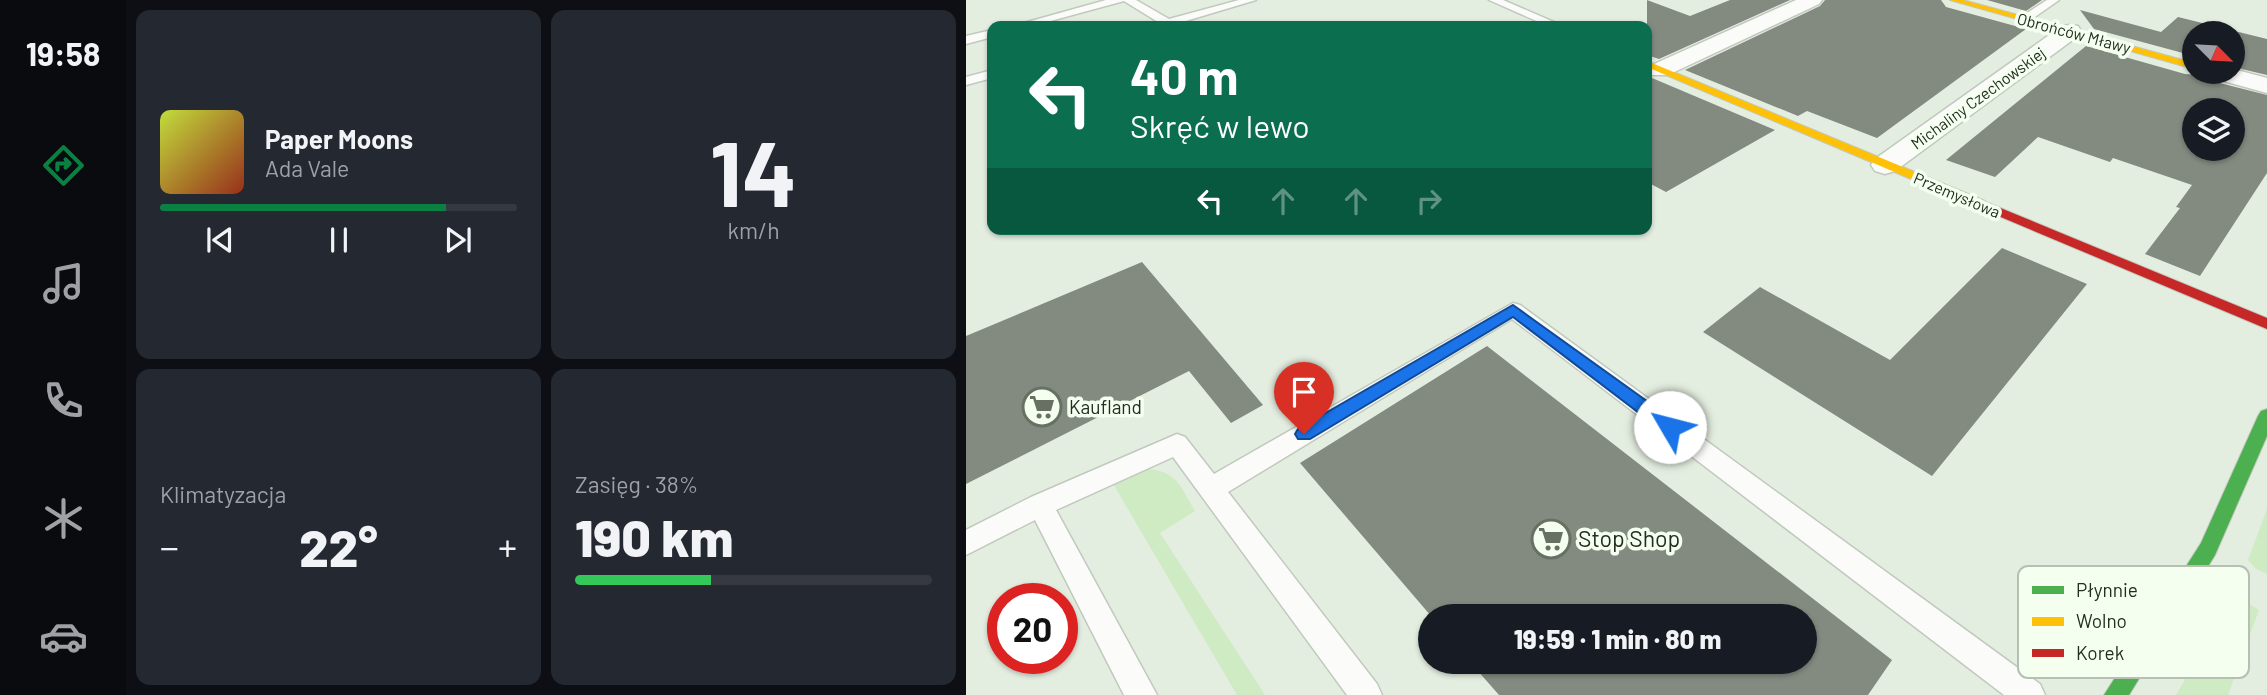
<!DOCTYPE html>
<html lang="pl">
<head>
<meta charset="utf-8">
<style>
	body { margin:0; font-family:Barlow,sans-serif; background:#242831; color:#f1f3f6; height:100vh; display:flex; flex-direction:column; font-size:26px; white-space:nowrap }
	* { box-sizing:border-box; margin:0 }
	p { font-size:23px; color:#9ea1a6 }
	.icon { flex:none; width:38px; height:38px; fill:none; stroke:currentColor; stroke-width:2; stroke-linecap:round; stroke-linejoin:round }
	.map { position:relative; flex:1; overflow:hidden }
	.panel { display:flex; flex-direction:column; gap:10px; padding:10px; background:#0d0f14; width:840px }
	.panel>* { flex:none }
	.guide { position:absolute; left:21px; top:21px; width:665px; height:214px; border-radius:14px; box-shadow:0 2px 5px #0004; background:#0b6e4f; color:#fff; overflow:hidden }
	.needle { width:46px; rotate:114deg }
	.fabs { position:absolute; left:1216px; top:21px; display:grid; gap:14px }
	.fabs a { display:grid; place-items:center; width:63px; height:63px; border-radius:50%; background:#171b24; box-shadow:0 2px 5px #0004; font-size:35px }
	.speed { position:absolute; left:21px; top:583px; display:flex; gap:14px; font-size:35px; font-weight:700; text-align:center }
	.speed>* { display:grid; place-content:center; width:91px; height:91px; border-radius:50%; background:#171b24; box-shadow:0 2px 5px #0004; line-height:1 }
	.speed .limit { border:10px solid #d22; background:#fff; color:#111 }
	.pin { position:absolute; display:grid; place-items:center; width:60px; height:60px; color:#fff; margin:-72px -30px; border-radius:50% 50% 50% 0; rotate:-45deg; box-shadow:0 0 7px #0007 }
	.pin .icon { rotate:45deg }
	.me { position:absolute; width:77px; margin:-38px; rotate:307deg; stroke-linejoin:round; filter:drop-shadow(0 0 5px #0008) }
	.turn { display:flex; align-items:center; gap:24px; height:147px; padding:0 28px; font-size:32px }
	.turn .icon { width:91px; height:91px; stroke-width:2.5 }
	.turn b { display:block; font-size:49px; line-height:60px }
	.lanes { display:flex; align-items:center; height:66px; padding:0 28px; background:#0003; justify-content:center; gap:35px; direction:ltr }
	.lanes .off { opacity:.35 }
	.big { font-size:52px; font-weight:800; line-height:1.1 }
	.panel .tile { flex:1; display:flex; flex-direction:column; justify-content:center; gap:10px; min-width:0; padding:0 24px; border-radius:14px; background:#242831 }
	.panel .dial { align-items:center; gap:0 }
	.dial b { font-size:91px; line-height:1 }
	.song { display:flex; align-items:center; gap:21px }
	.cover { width:84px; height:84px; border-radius:10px; background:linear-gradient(135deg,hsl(70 70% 55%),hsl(10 70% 35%)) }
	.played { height:7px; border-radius:4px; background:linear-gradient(90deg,#0b8043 80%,#363941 80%) }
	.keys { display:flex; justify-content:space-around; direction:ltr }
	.heat { display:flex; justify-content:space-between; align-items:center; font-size:38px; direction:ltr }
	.charge { height:10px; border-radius:5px; background:linear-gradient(90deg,#34c759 38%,#363941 0) }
	.panel .tiles { flex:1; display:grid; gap:10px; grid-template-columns:repeat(2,1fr) }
	.trip { position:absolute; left:452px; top:604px; width:399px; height:70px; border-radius:35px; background:#171b24; box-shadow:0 2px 5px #0004; font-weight:800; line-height:70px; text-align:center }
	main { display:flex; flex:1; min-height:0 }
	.tabs { display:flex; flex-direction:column; width:126px; justify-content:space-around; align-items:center; background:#090b0e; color:#9ea1a6 }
	.tabs .icon { width:49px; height:49px }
	.tabs .selected { color:#0b8043 }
	.tabs b { font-size:32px; color:#f1f3f6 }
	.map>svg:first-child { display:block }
	.green { fill:#cfebc3 }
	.building { fill:#838a80; fill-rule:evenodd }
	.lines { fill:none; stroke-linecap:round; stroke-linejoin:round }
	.lane-casing { stroke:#c1c9be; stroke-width:3 }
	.street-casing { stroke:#c1c9be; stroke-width:3 }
	.fast-casing { stroke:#c1c9be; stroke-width:2 }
	.slow-casing { stroke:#c1c9be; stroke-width:2 }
	.jam-casing { stroke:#c1c9be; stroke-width:2 }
	.lane { fill:#fbfcfa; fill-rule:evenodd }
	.street { fill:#fbfcfa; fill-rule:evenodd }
	.fast { fill:#4caf50; fill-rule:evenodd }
	.slow { fill:#ffc107; fill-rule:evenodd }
	.jam { fill:#c62828; fill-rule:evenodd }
	.route { fill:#1a73e8; stroke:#114b97; stroke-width:2 }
	.labels { text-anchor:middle; stroke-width:7; stroke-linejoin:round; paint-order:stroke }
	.far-street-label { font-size:16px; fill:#252c22; stroke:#f4ffef }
	.poi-label { font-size:19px; fill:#252c22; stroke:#f4ffef; text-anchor:start }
	.near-poi-label { font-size:23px; fill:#252c22; stroke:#f4ffef; text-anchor:start }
	.key { fill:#f4ffef; stroke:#b6c0b2; stroke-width:2 }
	.key-label { font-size:19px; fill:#252c22 }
</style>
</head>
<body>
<main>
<nav class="tabs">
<b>19:58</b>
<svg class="icon selected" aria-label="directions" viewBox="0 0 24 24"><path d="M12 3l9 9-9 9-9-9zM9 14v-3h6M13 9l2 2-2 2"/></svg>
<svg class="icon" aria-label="music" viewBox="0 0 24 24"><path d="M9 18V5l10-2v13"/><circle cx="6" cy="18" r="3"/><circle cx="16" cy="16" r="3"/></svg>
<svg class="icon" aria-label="phone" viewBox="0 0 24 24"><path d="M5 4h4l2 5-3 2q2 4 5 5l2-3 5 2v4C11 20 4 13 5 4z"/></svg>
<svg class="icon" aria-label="climate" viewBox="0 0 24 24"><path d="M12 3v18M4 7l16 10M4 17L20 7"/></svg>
<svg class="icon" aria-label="car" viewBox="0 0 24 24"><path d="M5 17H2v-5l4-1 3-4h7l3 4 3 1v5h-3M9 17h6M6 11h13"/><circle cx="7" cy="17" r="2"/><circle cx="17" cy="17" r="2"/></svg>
</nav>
<section class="panel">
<div class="tiles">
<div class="tile">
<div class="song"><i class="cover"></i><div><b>Paper Moons</b><p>Ada Vale</p></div></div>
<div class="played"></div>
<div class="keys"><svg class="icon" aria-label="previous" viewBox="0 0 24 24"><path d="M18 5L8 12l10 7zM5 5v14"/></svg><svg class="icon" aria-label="pause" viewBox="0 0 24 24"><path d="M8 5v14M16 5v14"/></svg><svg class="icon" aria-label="next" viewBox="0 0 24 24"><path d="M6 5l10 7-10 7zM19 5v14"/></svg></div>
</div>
<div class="tile dial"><b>14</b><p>km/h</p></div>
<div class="tile"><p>Klimatyzacja</p>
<div class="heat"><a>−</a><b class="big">22°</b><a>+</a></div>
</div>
<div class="tile"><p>Zasięg · 38%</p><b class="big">190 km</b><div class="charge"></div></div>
</div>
</section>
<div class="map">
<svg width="1301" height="695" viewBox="0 0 1301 695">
	<rect width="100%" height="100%" fill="#e4eee0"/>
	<!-- green -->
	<g class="green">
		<path d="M 175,468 C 211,471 212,482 229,511 L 194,533 L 299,695 L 271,695 L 146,482 Z"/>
		<path d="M 1301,509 L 1301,574 L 1290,569 L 1282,560 Z"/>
		<path d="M 1272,597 L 1293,610 L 1262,695 L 1210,695 L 1266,598 Z"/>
	</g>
	<!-- building -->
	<g class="building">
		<path d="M 681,0 L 724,16 L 764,0 L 824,0 L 693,59 L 681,55 Z"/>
		<path d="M 859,0 L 975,0 L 980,7 L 1060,29 L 911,138 L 841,111 L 832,116 L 719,70 L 854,6 Z"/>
		<path d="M 1021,0 L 1076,0 L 1060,11 Z"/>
		<path d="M 1114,10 L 1195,32 L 1212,17 L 1301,39 L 1301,75 L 1267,67 L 1267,33 L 1228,33 L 1228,56 L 1128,29 Z"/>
		<path d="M 1120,46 L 1219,74 L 1233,75 L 1236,72 L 1242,80 L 1301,95 L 1301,173 L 1234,276 L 1179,254 L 1214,208 L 1210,207 L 1226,185 L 1147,158 L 1144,162 L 1072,137 L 1029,177 L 980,160 ZM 1228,110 L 1267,110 L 1267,149 L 1228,149 Z"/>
		<path d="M 681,75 L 686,78 L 809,130 L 700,192 L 681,182 Z"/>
		<path d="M 1036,248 L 1121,284 L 966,476 L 737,332 L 794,287 L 924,360 Z"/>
		<path d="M 176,262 L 297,405 L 265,423 L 223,371 L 0,484 L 0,336 Z"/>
		<path d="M 521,346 L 926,660 L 902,695 L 533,695 L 504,662 L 838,662 L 838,616 L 465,616 L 334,463 Z"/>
	</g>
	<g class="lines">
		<defs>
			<g id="lane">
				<path d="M 140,0 L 170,0 L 203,19 L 273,0 L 290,0 L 203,26 L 185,26 L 192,22 L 158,1 L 66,26 L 47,26 Z"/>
				<path d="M 523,0 L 537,0 L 597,26 L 582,26 Z"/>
				<path d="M 1081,0 L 1093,0 L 1063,21 L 1055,21 L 1055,17 Z"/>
				<path d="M 26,30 L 26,37 L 0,44 L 0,36 Z"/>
				<path d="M 26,70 L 26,78 L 0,85 L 0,77 Z"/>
				<path d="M 547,303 L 554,305 L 1074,684 L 1079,695 L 1038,695 L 546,319 L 262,492 L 411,684 L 416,695 L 381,695 L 207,457 L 90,510 L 191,695 L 158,695 L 69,520 L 0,555 L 0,530 L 65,497 L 211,434 L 219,437 L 248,474 Z"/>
			</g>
			<g id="street">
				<path d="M 830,0 L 856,0 L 853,4 L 702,75 L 686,75 L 682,70 L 686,65 Z"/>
				<path d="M 1104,25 L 1112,26 L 1115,31 L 1112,36 L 929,171 L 919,174 L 909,171 L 905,165 L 909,159 L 1096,26 Z"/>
				<path d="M 1267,69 L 1301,78 L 1301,93 L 1243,77 L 1239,72 L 1267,72 Z"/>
			</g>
			<path id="fast" d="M 1301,409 L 1301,436 L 1249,555 L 1163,695 L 1138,695 L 1235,543 L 1292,416 L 1295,411 Z"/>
			<g id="slow">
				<path d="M 984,0 L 997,0 L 1228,63 L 1228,69 Z"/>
				<path d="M 681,61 L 1019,201 L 1021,204 L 1019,207 L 1011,207 L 681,67 Z"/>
			</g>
			<path id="jam" d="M 1015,200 L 1301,318 L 1301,329 L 1011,207 L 1011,201 Z"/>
		</defs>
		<!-- lane casing -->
		<use href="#lane" class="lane-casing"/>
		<!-- street casing -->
		<use href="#street" class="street-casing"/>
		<!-- fast casing -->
		<use href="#fast" class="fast-casing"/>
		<!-- slow casing -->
		<use href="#slow" class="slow-casing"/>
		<!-- jam casing -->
		<use href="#jam" class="jam-casing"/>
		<!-- lane -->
		<use href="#lane" class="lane"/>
		<!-- street -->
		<use href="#street" class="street"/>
		<!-- fast -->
		<use href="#fast" class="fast"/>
		<!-- slow -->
		<use href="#slow" class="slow"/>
		<!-- jam -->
		<use href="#jam" class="jam"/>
	</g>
	<!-- route -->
	<path class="route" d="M 547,305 L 710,422 L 713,427 L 710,432 L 698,432 L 547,317 L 344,439 L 332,439 L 329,434 L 332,429 Z"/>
	<!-- icons -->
	<defs>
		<symbol id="supermarket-ring" viewBox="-11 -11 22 22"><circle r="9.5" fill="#f4ffef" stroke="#687064" stroke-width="1.5"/><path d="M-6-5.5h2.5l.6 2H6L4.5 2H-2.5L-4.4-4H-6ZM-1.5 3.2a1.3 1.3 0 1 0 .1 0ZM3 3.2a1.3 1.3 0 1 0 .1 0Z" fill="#687064"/></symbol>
	</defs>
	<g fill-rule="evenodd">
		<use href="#supermarket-ring" x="54" y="385" width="44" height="44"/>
		<use href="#supermarket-ring" x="563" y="517" width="44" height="44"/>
	</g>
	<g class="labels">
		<!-- far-street labels -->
		<g class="far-street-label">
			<text transform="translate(1108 33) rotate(15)" y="6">Obrońców Mławy</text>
			<text transform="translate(1012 98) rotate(-36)" y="6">Michaliny Czechowskiej</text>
			<text transform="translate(991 195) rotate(23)" y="6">Przemysłowa</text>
		</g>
		<!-- poi labels -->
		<g class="poi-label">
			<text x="103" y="414">Kaufland</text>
		</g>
		<!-- near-poi labels -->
		<g class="near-poi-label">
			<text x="612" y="547">Stop Shop</text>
		</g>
	</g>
	<!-- legend -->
	<rect x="1052" y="566" width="231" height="112" rx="10" class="key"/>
	<rect x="1066" y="586" width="32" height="8" fill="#4caf50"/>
	<rect x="1066" y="617" width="32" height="9" fill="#ffc107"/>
	<rect x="1066" y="649" width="32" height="8" fill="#c62828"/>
	<g class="key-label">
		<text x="1110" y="597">Płynnie</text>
		<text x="1110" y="628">Wolno</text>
		<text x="1110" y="660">Korek</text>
	</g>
</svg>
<div class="fabs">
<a><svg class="needle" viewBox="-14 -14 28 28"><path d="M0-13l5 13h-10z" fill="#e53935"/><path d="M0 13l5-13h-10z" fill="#9ea1a6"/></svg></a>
<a><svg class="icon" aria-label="layers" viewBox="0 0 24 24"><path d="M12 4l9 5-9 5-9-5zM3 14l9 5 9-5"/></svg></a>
</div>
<div class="speed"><div class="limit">20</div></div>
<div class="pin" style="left:338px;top:434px;background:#d93025"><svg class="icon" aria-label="arrive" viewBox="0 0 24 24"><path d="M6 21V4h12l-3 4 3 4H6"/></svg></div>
<svg class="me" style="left:704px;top:427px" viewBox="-20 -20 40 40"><circle r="19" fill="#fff"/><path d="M0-13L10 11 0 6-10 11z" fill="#1a73e8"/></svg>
<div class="trip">19:59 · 1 min · 80 m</div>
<div class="guide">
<div class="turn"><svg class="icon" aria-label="left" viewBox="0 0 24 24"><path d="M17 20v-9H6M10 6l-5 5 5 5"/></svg><div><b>40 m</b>Skręć w lewo</div></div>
<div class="lanes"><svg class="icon" aria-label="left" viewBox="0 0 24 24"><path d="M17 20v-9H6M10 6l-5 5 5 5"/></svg><svg class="icon off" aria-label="ahead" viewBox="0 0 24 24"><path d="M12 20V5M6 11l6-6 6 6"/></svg><svg class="icon off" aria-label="ahead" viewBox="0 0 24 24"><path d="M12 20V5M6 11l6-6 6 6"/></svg><svg class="icon off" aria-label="right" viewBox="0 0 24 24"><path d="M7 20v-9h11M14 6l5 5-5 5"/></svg></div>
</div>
</div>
</main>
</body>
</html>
